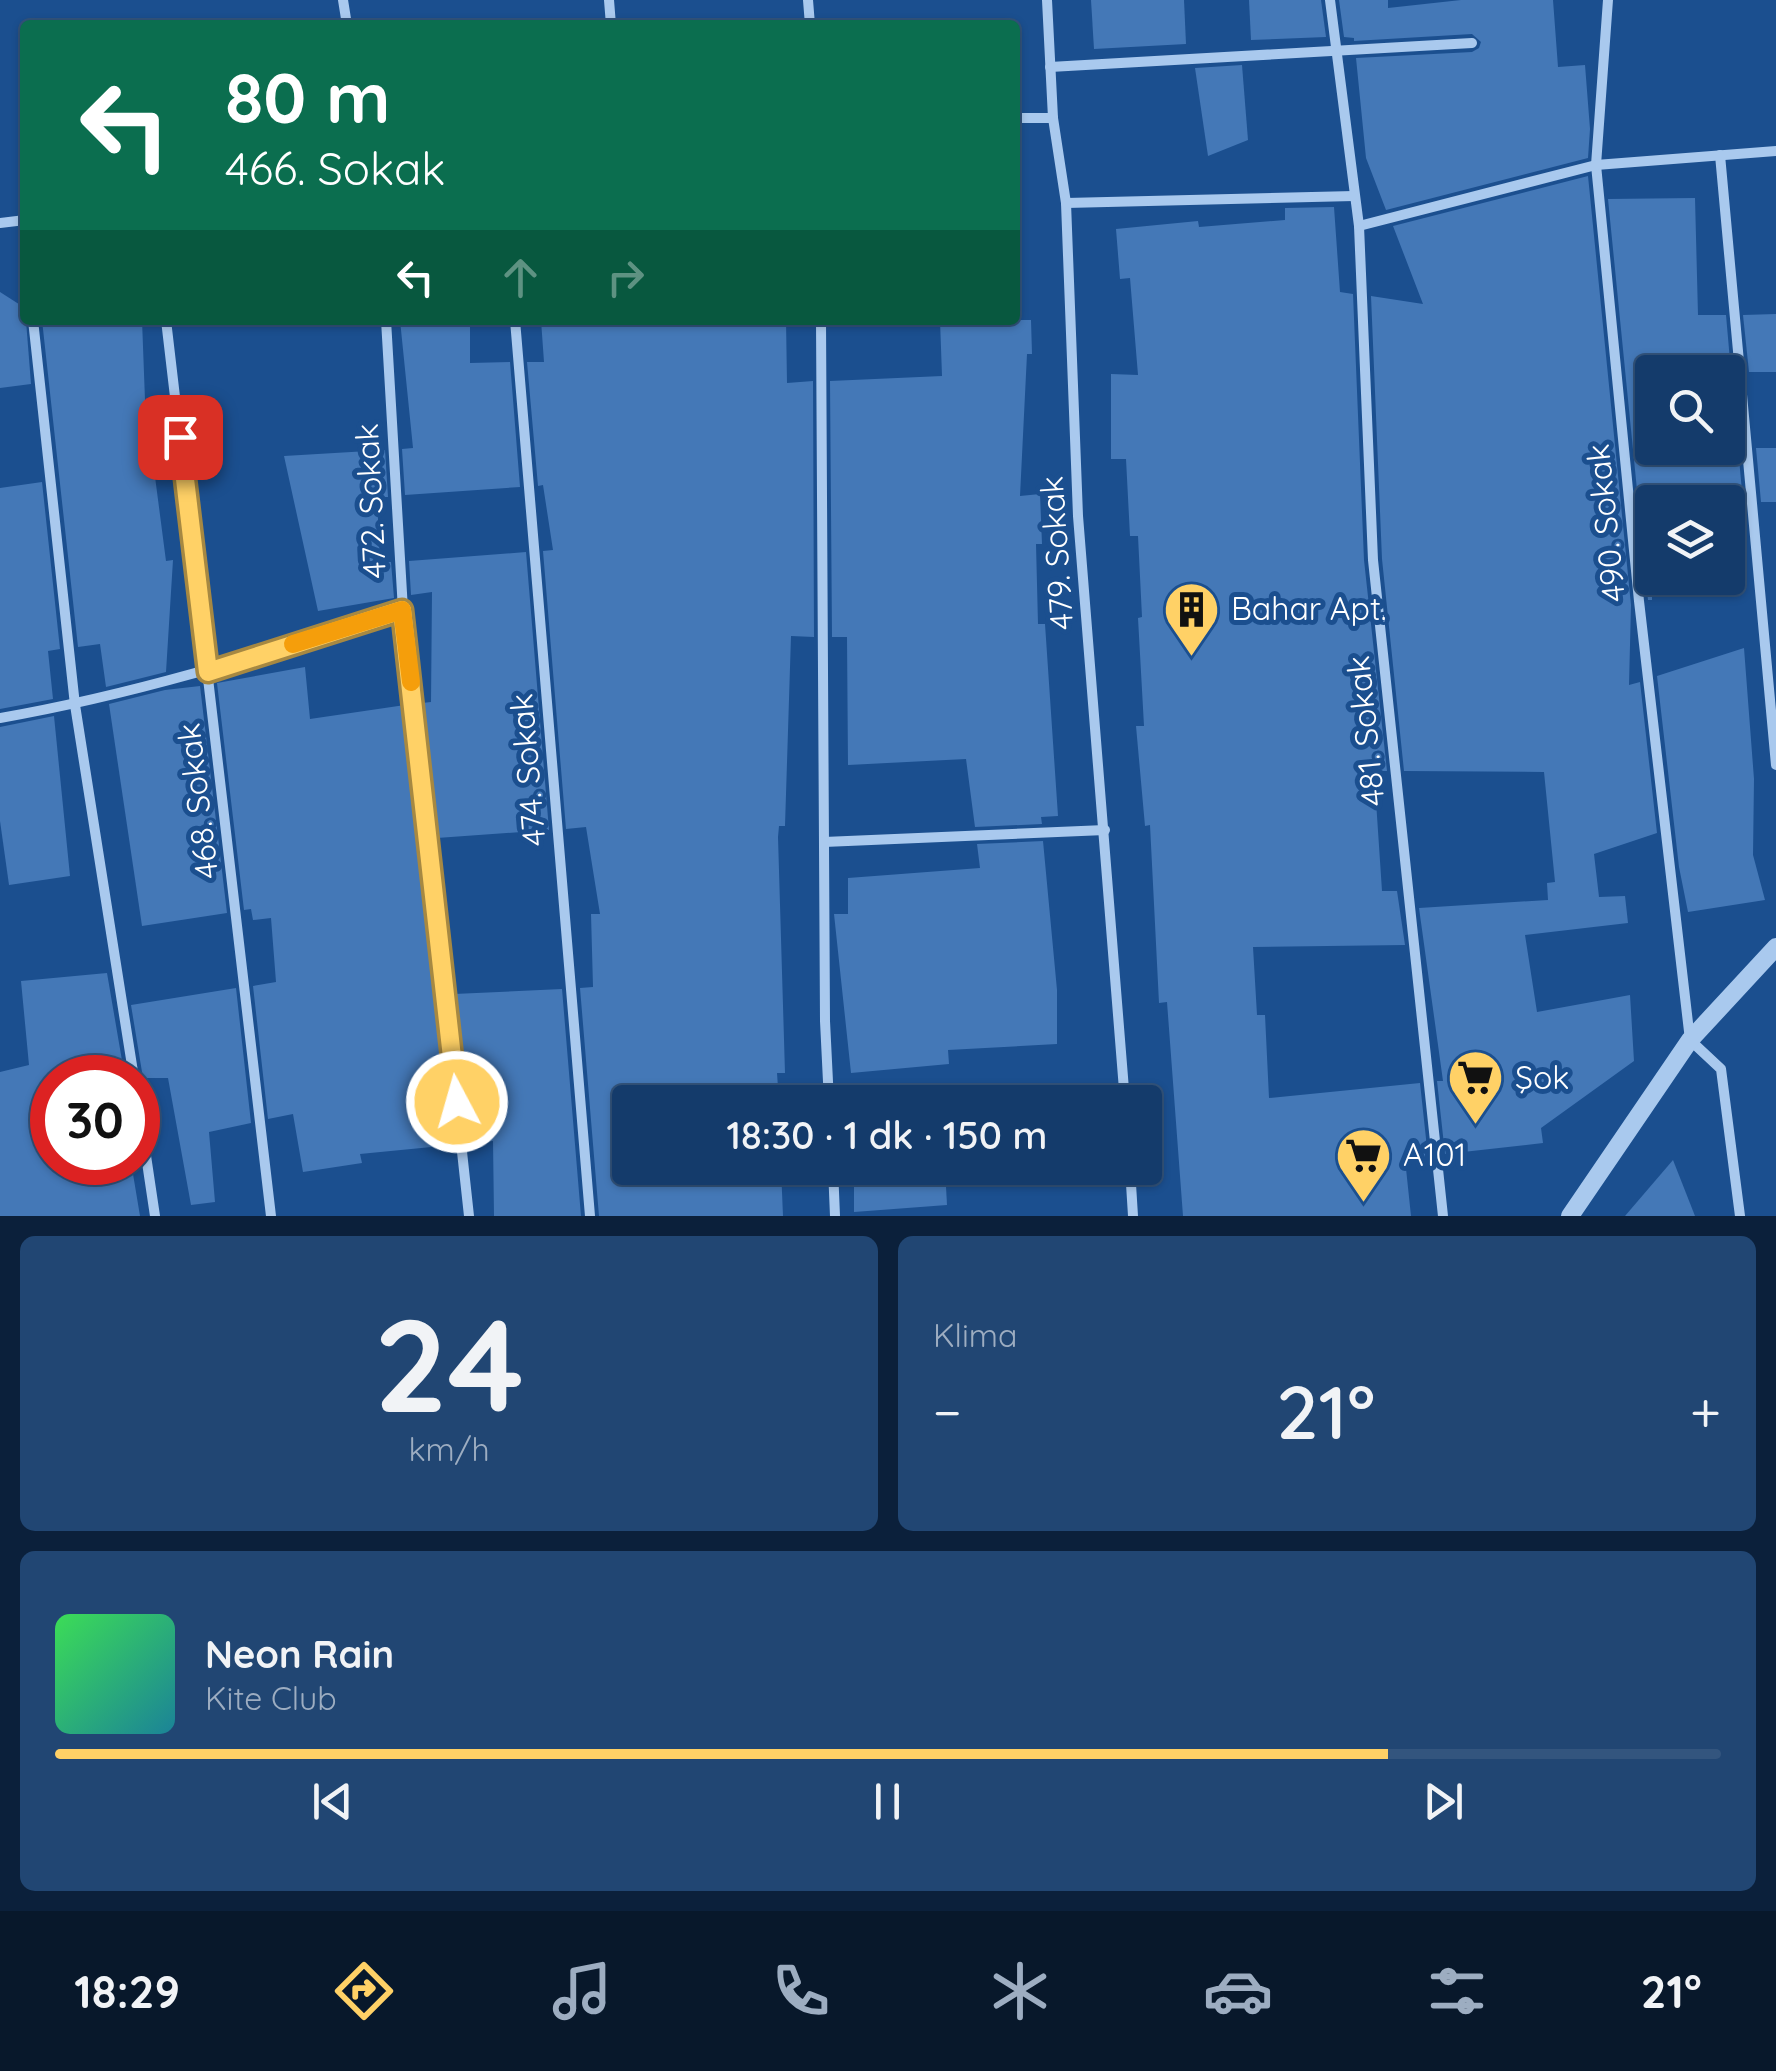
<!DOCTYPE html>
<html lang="tr">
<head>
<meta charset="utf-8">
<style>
	body { margin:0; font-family:Quicksand,sans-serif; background:#214673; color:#f1f3f6; height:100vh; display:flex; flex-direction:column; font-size:38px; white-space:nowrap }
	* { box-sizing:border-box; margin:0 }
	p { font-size:32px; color:#9dadc1 }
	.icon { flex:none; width:55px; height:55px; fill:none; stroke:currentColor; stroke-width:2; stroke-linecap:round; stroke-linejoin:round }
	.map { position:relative; height:1216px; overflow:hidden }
	.panel { display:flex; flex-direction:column; gap:20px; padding:20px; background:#0b203b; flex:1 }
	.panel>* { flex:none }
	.hud { position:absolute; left:20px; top:20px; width:1000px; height:305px; border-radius:10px; box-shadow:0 2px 8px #0004,0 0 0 2px #33557e; background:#0b6e4f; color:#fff; overflow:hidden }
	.controls { position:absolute; left:1635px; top:355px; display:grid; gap:20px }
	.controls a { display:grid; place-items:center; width:110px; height:110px; border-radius:10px; background:#143b6b; box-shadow:0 2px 8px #0004,0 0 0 2px #33557e; font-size:50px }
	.speed { position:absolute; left:30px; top:1055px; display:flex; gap:20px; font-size:50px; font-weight:700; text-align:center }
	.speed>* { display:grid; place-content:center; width:130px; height:130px; border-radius:50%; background:#143b6b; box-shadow:0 2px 8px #0004,0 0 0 2px #33557e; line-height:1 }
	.speed .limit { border:15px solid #d22; background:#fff; color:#111 }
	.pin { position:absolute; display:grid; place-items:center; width:85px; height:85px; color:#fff; margin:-42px; border-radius:20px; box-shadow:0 5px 15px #0006 }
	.me { position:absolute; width:110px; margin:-55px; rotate:354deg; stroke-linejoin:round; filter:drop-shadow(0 0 8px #0008) }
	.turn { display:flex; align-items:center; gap:35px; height:210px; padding:0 40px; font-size:45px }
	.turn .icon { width:130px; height:130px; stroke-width:2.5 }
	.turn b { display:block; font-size:70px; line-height:85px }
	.lanes { display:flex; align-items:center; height:95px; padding:0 40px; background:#0003; justify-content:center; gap:50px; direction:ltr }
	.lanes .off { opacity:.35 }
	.big { font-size:75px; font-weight:600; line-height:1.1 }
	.panel .tile { flex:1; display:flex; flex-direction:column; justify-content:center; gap:15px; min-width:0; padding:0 35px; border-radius:15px; background:#214673 }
	.panel .dial { align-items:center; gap:0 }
	.dial b { font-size:130px; line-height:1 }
	.song { display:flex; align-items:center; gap:30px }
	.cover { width:120px; height:120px; border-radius:15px; background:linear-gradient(135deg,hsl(130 70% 55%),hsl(190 70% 35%)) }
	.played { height:10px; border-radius:5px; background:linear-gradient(90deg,#ffd166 80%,#33557e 80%) }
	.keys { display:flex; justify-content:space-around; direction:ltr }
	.heat { display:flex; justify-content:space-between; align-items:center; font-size:55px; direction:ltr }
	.panel .tiles { flex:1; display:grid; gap:20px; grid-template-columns:1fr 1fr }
	.tile:last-child { grid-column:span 2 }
	.trip { position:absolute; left:612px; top:1085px; width:550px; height:100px; border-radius:10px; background:#143b6b; box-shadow:0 2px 8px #0004,0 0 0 2px #33557e; font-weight:600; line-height:100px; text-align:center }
	.tabs { display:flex; height:160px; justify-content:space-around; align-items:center; background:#08182b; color:#9dadc1 }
	.tabs .icon { width:70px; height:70px }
	.tabs .active { color:#ffd166 }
	.tabs b { font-size:45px; color:#f1f3f6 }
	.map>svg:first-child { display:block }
	.building { fill:#4478b7 }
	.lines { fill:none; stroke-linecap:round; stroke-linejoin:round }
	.minor { stroke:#a9c9ee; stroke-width:10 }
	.tertiary { stroke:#a9c9ee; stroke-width:18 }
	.route-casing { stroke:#a68842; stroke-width:25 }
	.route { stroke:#ffd166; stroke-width:18 }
	.slow { stroke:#f59e0b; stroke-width:18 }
	.labels { text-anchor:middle; stroke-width:10; stroke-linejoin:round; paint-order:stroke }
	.street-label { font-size:32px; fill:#fff; stroke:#1b4f8f }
	.poi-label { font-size:32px; fill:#fff; stroke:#1b4f8f; text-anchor:start }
</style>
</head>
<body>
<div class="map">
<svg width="1776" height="1216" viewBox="0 0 1776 1216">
	<rect width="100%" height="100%" fill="#1b4f8f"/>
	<!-- building -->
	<g class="building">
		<path d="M 1091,0 L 1184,0 L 1186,44 L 1094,49 Z"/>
		<path d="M 1249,0 L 1321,0 L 1326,37 L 1251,40 Z"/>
		<path d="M 1339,0 L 1388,0 L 1388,8 L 1461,0 L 1553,0 L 1558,67 L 1585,65 L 1590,129 L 1588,158 L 1386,210 L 1366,158 L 1356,58 L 1472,52 L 1479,48 L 1481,42 L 1472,34 L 1354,41 L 1354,38 L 1344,37 Z"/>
		<path d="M 1242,65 L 1248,140 L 1208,156 L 1195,68 Z"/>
		<path d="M 1588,176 L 1631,605 L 1629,685 L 1640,682 L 1657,833 L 1594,854 L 1599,897 L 1625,896 L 1628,923 L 1525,935 L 1537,1012 L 1630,995 L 1634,1061 L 1541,1128 L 1543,1143 L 1445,1154 L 1437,1081 L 1443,1081 L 1419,908 L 1548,900 L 1547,883 L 1555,882 L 1544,772 L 1404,771 L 1382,559 L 1371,296 L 1423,304 L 1393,226 Z"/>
		<path d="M 1695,198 L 1698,315 L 1726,315 L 1731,372 L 1652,372 L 1652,448 L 1738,448 L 1743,502 L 1652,502 L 1652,600 L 1648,600 L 1608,199 Z"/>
		<path d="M 1334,207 L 1340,292 L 1353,294 L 1364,560 L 1387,771 L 1374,771 L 1382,891 L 1397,891 L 1405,945 L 1253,947 L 1257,1015 L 1265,1015 L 1269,1098 L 1420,1083 L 1428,1157 L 1405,1159 L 1411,1216 L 1183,1216 L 1167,1002 L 1159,1003 L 1150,825 L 1145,826 L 1136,726 L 1144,726 L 1138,618 L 1142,617 L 1138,536 L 1130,536 L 1126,459 L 1111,459 L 1111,374 L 1138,375 L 1130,278 L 1120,279 L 1116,229 L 1198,221 L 1199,227 L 1285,220 L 1285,208 Z"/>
		<path d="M 0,292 L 25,308 L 31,384 L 0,388 Z"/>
		<path d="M 1776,314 L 1776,372 L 1749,372 L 1743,315 Z"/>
		<path d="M 42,320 L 142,320 L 145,400 L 166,561 L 173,560 L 166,672 L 106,687 L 100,644 L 78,647 Z"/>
		<path d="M 400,320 L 470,320 L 470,363 L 510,362 L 520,487 L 405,495 L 402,449 L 413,448 Z"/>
		<path d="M 541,320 L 786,320 L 787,383 L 813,381 L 814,637 L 791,636 L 785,826 L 779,826 L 778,837 L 785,1073 L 777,1073 L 779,1102 L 630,1102 L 630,1168 L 781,1168 L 783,1216 L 599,1216 L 580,988 L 593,987 L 591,914 L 600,914 L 586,827 L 566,829 L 543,551 L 553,550 L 543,485 L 538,486 L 527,362 L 544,362 Z"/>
		<path d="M 940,320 L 1031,320 L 1032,354 L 1027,354 L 1020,496 L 1040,494 L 1042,544 L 1036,544 L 1038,624 L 1045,624 L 1058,816 L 1041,817 L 1042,824 L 975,827 L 966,759 L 848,765 L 847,637 L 832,637 L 830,381 L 942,376 Z"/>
		<path d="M 1756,448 L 1776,448 L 1776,502 L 1761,502 Z"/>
		<path d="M 385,450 L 388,497 L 377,497 L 380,563 L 391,562 L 394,598 L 318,611 L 284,456 Z"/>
		<path d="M 42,482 L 60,649 L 48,651 L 53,699 L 0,709 L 0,488 Z"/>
		<path d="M 526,552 L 549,830 L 437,838 L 422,703 L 431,702 L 432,592 L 411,595 L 409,561 Z"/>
		<path d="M 1744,648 L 1754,779 L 1753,855 L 1765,900 L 1688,912 L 1679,867 L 1657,676 Z"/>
		<path d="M 305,667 L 310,719 L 405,705 L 452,1145 L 360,1154 L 362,1163 L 303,1172 L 293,1114 L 268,1119 L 253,986 L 276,982 L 271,918 L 253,920 L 251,909 L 244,910 L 217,683 Z"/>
		<path d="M 200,686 L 227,913 L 142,926 L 109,704 L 165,690 Z"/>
		<path d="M 54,716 L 70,876 L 9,885 L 0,821 L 0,727 Z"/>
		<path d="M 1043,841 L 1057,990 L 1057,1044 L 948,1050 L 949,1064 L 851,1073 L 834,914 L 848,914 L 848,878 L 980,868 L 977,844 Z"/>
		<path d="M 107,973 L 125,1078 L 52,1078 L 52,1162 L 131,1162 L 140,1216 L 0,1216 L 0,1072 L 29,1065 L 21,981 Z"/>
		<path d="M 236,988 L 251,1123 L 209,1132 L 215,1202 L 191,1205 L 168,1078 L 143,1078 L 131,1005 Z"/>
		<path d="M 562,989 L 581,1216 L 494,1216 L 493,1141 L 470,1143 L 454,994 Z"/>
		<path d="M 1673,1160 L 1695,1216 L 1625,1216 Z"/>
		<path d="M 854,1168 L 945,1168 L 947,1205 L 854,1212 Z"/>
	</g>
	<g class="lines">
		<!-- minor -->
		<g class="minor">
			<path d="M 343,0 L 347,25"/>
			<path d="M 609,0 L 611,25"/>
			<path d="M 808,0 L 810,25"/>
			<path d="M 1047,0 L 1053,118 L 1066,203 L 1078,516 L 1125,1102"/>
			<path d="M 1330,0 L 1359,226 L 1373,560 L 1443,1216"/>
			<path d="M 1608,0 L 1596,165 L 1639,601 L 1690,1040 L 1721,1069 L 1740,1216"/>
			<path d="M 1050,67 L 1472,43"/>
			<path d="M 1015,118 L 1053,118"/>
			<path d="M 1720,155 L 1776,765"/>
			<path d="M 1066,203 L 1354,196"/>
			<path d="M 23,221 L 25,242"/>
			<path d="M 0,223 L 25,220"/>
			<path d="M 1359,226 L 1596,165 L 1776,151"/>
			<path d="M 33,320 L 75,705 L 134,1078"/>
			<path d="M 166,320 L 271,1216"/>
			<path d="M 386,320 L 403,610 L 469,1216"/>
			<path d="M 515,320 L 590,1216"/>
			<path d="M 821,320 L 825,1021 L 829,1102"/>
			<path d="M 0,718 C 138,694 269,652 403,610"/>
			<path d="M 824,842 L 1105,830"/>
			<path d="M 138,1102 L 155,1216"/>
			<path d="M 833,1168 L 835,1216"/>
			<path d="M 1130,1168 L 1133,1216"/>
		</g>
		<!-- tertiary -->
		<path class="tertiary" d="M 1570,1216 L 1690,1040 L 1776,947"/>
	</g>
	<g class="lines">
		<defs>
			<path id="route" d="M 180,437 L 208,672 L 402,610 L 457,1102"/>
		</defs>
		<!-- route casing -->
		<use href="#route" class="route-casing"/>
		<!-- route -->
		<use href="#route" class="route"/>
		<!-- slow -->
		<path class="slow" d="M 293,644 L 402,610 L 411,682"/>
	</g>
	<!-- icons -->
	<defs>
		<symbol id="building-pin" viewBox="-11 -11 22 30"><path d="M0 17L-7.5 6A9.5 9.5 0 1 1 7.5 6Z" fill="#ffd166" stroke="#1b4f8f"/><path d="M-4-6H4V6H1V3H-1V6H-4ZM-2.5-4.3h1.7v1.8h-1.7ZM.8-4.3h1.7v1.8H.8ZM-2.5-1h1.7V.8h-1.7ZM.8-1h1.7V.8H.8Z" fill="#111"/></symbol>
		<symbol id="supermarket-pin" viewBox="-11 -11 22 30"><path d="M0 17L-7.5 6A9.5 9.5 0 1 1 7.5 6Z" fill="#ffd166" stroke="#1b4f8f"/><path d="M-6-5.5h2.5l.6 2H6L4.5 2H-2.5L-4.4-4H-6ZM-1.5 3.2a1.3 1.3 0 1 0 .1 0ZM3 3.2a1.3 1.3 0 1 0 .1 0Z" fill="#111"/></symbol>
	</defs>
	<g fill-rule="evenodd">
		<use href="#building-pin" x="1160" y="578" width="63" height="86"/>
		<use href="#supermarket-pin" x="1444" y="1046" width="63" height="86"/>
		<use href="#supermarket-pin" x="1332" y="1124" width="63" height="86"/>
	</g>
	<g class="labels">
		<!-- street labels -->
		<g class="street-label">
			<text transform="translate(371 501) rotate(-93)" y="11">472. Sokak</text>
			<text transform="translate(1606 523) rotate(-96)" y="11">490. Sokak</text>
			<text transform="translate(1057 553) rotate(-94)" y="11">479. Sokak</text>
			<text transform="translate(1366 731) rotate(-96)" y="11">481. Sokak</text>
			<text transform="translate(528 770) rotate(-95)" y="11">474. Sokak</text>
			<text transform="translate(198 801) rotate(-97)" y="11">468. Sokak</text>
		</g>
		<!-- poi labels -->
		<g class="poi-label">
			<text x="1231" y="620">Bahar Apt.</text>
			<text x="1515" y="1089">Şok</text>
			<text x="1403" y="1166">A101</text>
		</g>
	</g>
</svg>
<div class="controls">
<a><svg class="icon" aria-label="search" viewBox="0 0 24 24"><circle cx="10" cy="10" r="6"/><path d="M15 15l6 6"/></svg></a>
<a><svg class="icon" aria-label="layers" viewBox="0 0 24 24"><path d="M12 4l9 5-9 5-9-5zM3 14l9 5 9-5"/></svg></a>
</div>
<div class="speed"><div class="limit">30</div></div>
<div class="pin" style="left:180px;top:437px;background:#d93025"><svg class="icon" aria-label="arrive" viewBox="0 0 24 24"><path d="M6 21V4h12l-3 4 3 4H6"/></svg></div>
<svg class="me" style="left:457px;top:1102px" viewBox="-20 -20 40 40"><circle r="17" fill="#ffd166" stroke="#fff" stroke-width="3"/><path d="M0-11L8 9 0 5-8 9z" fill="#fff"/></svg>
<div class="trip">18:30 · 1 dk · 150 m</div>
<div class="hud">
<div class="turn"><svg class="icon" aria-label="left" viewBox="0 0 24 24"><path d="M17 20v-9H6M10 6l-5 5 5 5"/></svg><div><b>80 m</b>466. Sokak</div></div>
<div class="lanes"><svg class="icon" aria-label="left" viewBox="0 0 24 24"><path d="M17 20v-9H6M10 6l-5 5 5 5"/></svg><svg class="icon off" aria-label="ahead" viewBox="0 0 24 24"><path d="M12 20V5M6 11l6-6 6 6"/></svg><svg class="icon off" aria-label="right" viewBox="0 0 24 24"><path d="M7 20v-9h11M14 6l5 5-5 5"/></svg></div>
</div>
</div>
<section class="panel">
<div class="tiles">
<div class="tile dial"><b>24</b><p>km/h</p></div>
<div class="tile"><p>Klima</p>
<div class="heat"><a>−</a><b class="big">21°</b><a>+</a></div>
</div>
<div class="tile">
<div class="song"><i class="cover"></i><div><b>Neon Rain</b><p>Kite Club</p></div></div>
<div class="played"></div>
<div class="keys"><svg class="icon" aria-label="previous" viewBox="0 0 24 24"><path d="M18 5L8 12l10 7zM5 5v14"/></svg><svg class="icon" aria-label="pause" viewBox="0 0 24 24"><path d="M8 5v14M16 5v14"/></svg><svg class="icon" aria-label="next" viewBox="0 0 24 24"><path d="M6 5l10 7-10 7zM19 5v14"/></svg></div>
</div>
</div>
</section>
<nav class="tabs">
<b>18:29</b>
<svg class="icon active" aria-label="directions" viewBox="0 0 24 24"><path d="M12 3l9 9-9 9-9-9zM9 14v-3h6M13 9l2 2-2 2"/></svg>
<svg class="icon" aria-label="music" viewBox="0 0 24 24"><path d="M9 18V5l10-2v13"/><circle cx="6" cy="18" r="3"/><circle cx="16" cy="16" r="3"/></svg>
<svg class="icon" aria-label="phone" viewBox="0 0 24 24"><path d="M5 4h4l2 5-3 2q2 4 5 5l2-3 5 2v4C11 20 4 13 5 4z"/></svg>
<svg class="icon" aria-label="climate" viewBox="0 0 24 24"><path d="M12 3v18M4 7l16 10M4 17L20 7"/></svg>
<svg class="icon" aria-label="car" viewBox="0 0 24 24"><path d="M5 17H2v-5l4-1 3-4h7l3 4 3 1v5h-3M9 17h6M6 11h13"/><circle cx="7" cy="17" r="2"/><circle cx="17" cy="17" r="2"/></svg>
<svg class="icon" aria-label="filters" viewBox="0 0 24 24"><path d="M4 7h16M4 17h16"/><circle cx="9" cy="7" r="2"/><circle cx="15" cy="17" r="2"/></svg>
<b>21°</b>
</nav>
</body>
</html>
